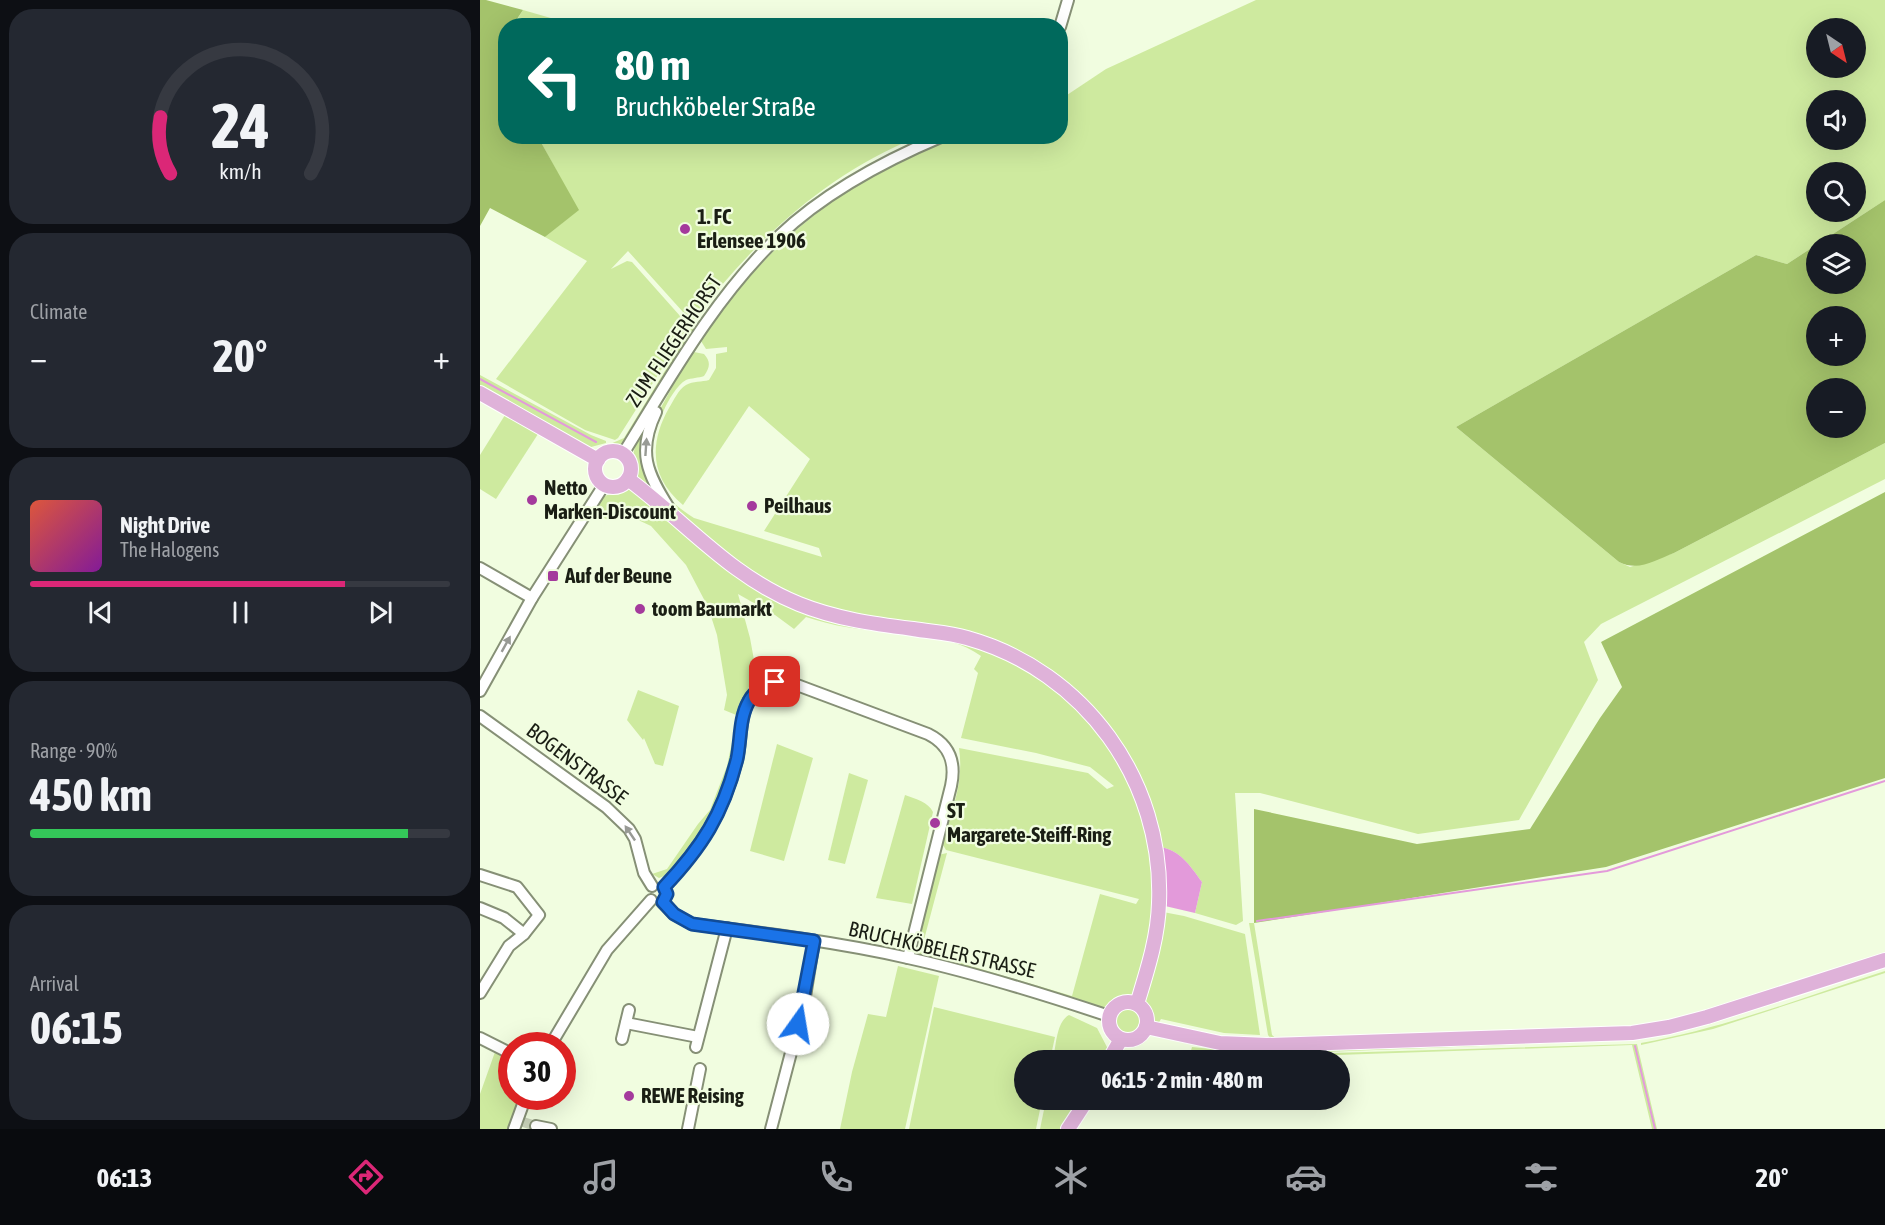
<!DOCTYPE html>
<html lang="en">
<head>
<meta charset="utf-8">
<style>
	body { margin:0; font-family:"Asap Condensed",sans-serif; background:#242831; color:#f1f3f6; height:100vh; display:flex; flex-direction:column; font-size:22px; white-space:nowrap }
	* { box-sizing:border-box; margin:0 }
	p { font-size:20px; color:#9ea1a6 }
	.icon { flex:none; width:33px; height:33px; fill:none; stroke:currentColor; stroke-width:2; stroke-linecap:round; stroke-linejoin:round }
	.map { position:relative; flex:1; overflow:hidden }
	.panel { display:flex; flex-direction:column; gap:9px; padding:9px; background:#0d0f14; width:480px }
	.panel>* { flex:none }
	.hud { position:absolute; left:18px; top:18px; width:570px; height:126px; border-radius:24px; box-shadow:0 6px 24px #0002; background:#00695c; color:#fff; overflow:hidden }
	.needle { width:39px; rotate:145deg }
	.fabs { position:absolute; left:1326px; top:18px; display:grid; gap:12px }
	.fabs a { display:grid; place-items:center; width:60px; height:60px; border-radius:50%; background:#171b24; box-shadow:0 6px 24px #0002; font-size:30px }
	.speed { position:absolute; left:18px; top:1032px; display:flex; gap:12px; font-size:30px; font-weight:700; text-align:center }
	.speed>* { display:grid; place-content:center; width:78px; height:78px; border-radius:50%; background:#171b24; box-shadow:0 6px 24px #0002; line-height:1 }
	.speed .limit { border:9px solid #d22; background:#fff; color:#111 }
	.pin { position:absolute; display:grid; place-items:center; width:51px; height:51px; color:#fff; margin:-26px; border-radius:12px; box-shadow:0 3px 9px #0006 }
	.me { position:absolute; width:66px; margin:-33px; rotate:13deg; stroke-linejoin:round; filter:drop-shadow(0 0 4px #0008) }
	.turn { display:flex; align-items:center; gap:21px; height:126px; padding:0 18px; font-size:27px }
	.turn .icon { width:78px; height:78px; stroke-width:2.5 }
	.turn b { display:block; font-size:42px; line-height:51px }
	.big { font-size:45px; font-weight:700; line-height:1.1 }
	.panel .widget { flex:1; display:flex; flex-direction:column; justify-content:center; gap:9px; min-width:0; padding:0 21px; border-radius:24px; background:#242831 }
	.panel .dial { align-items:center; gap:0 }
	.dial svg { height:156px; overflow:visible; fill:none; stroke:#363941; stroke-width:7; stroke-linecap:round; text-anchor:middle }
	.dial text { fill:#f1f3f6; stroke:none }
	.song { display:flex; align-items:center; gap:18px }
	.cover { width:72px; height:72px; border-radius:9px; background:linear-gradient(135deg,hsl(10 70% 55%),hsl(290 70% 35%)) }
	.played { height:6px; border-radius:3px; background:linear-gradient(90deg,#db2777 75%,#363941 75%) }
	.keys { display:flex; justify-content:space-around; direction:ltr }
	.heat { display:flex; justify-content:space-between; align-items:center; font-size:33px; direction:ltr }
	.charge { height:9px; border-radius:4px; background:linear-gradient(90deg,#34c759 90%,#363941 0) }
	.trip { position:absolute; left:534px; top:1050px; width:336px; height:60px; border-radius:30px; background:#171b24; box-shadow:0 6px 24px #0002; font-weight:700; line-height:60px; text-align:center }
	.menu { display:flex; height:96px; justify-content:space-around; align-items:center; background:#090b0e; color:#9ea1a6 }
	.menu .icon { width:42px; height:42px }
	.menu .on { color:#db2777 }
	.menu b { font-size:27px; color:#f1f3f6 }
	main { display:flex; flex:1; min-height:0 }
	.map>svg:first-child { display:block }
	.green { fill:#ceea9f; fill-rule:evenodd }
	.forest { fill:#a4c36b; fill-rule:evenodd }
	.water { fill:#e39ada }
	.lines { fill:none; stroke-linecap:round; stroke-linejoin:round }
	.stream { stroke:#e39ada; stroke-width:2 }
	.minor-tunnel { stroke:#c6d0b7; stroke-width:10; stroke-dasharray:10 5; stroke-linecap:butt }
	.minor-casing { stroke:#869076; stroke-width:14 }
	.major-casing { stroke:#fff; stroke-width:16 }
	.minor { stroke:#fff; stroke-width:10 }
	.major { stroke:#dfb2d9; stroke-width:14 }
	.oneway { fill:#989a95 }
	.route-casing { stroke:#114b97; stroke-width:15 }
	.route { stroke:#1a73e8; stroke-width:10 }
	.poi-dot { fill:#a43a9c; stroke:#f1fde0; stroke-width:2 }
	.labels { text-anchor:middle; stroke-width:4.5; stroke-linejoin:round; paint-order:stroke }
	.poi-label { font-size:21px; font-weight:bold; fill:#1a1e14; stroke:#f1fde0; text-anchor:start }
	.street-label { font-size:21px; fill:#1a1e14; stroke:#f1fde0 }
</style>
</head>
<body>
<main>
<section class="panel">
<div class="widget dial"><svg viewBox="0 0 100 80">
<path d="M14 69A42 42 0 1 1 86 69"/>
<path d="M14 69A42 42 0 0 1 9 40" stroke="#db2777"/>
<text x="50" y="56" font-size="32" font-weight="700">24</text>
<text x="50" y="72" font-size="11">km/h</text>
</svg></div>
<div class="widget"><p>Climate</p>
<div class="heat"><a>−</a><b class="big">20°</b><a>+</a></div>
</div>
<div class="widget">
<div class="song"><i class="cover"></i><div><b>Night Drive</b><p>The Halogens</p></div></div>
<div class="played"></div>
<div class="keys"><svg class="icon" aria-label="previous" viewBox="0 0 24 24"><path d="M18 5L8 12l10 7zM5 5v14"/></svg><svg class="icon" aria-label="pause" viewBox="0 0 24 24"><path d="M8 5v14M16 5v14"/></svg><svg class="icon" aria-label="next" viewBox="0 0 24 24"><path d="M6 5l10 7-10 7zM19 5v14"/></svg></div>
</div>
<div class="widget"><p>Range · 90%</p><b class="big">450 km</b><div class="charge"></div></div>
<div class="widget"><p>Arrival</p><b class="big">06:15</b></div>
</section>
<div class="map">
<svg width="1405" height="1129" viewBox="0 0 1405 1129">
	<rect width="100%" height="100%" fill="#f1fde0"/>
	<!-- green -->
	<g class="green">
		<path d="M 776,0 L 1405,0 L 1405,200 L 1307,264 L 1276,255 L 976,427 L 1139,562 L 1150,567 L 1194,553 L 1405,443 L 1405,479 L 1121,624 L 1104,642 L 1118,680 L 1039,820 L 938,834 L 780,793 L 755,793 L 763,921 L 756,925 L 715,913 L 722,882 C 711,867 700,849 679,847 L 665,794 L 576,678 L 435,625 L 343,608 L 273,577 L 187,501 L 168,466 L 171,426 L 210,354 L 214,352 L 224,354 C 231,362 230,367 224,376 C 219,378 211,378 206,380 C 197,385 188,401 184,410 C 162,456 170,491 214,518 L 342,557 L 339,548 L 284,531 L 330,459 L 269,406 L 203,505 C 170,478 169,443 189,408 C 194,400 198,390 206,385 C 213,381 222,382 229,380 L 236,368 L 236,354 L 247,352 L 247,347 L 226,349 L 221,341 L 251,296 L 305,239 L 353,200 L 401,170 L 446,148 L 476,137 L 580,136 L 581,99 L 626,69 ZM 1336,28 L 1376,28 L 1376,68 L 1336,68 ZM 1336,100 L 1376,100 L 1376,140 L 1336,140 ZM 1336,172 L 1376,172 L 1376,212 L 1336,212 Z"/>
		<path d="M 43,10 L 95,25 L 33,26 Z"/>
		<path d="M 58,137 L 437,137 C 343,176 273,242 212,322 L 148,251 L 131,269 L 147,261 L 152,262 L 209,326 L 138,438 L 135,440 L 105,430 L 16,379 L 107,261 L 65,237 L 98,210 Z"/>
		<path d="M 211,328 L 214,329 L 142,444 L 135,449 L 114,451 L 144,438 Z"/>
		<path d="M 0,375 L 111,435 L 126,441 L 126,443 L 111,447 L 110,450 L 0,390 Z"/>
		<path d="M 25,415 L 58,434 L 16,499 L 0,489 L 0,455 Z"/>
		<path d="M 167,423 L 176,492 L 158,478 L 152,459 L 156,443 Z"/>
		<path d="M 149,489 L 159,495 L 311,606 L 482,640 L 537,662 L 598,706 L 647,773 L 672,848 L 673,926 L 654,995 L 625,1008 L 444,958 L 438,952 L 446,904 L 459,861 L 458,855 L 467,853 L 441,951 L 592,996 L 620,894 L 656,904 L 659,899 L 466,850 L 463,845 L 463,840 C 473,807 484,782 479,748 L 608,773 L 627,789 L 634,786 L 610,767 L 556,753 L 481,738 L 498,673 L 494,669 L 501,656 C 465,630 409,635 366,627 C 353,625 339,621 326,617 L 314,629 L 295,615 L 258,594 L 270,638 L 276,671 L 268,689 L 266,719 L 244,710 L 247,695 L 237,635 L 228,607 L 206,565 L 171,526 L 156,519 L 143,518 L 129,520 L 113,514 C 116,496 133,491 149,489 Z"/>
		<path d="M 158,690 L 199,706 L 183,766 L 175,764 L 164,738 L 163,740 L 147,720 Z"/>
		<path d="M 255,728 L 258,730 C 248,779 232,827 197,864 C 191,869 187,876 179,878 L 172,874 L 187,869 L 218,824 L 230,810 L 247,766 Z"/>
		<path d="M 297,744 L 333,758 L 304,861 L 270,851 Z"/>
		<path d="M 369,773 L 388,780 L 365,864 L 348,860 Z"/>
		<path d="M 425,795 C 436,799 448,802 453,812 L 432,904 L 396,898 Z"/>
		<path d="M 683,912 L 704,916 L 765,934 L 780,1035 L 744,1033 L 681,1019 L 678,1024 L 669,1016 L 665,999 L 670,985 Z"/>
		<path d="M 769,923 L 774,923 L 792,1035 L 798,1040 L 791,1039 L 788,1035 Z"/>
		<path d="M 418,966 L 459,976 L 425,1129 L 360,1129 L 372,1072 L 388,1014 L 406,1017 Z"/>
		<path d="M 1405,971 L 1405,973 L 1233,1029 L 1161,1045 L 1161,1043 C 1245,1028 1324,997 1405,971 Z"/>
		<circle cx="648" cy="1022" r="15"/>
		<path d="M 454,1007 L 575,1037 L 570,1060 L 544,1060 L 544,1100 L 562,1100 L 556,1129 L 429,1129 Z"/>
		<path d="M 589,1015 L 617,1028 L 628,1049 L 623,1060 L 573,1060 C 576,1047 576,1022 589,1015 Z"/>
		<path d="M 1152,1038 L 1155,1040 L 791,1054 L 792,1051 Z"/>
		<path d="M 1157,1044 L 1177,1129 L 1172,1129 L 1152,1045 L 799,1057 L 797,1060 L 792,1060 L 792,1057 L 819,1054 Z"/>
		<path d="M 712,1047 L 781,1054 L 784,1054 L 787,1060 L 750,1060 L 710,1054 Z"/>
		<path d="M 15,1052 L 31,1062 L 32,1096 L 40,1097 L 28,1129 L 0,1129 L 0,1094 Z"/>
		<path d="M 566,1100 L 603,1100 L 584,1129 L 560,1129 Z"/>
	</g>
	<!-- forest -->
	<g class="forest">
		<path d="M 0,0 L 6,0 L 43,10 L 33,25 L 26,26 L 25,38 L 18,50 L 25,66 L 26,136 L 58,137 L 99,210 L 65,237 L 10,208 L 0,226 Z"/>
		<path d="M 1405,200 L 1405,443 L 1194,553 C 1175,560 1159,572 1139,562 L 976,427 L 1276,255 L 1307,264 ZM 1336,244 L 1376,244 L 1376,284 L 1336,284 ZM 1336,316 L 1376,316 L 1376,356 L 1336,356 ZM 1336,388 L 1376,388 L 1376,428 L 1336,428 Z"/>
		<path d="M 1405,492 L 1405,778 L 1126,867 L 774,923 L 774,809 L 937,844 L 1050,829 L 1120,718 L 1142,687 L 1121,642 Z"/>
	</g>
	<!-- water -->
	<path class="water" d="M 679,847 C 700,849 711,867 722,882 L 715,913 L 685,906 L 686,885 Z"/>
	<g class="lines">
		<!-- stream -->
		<g class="stream">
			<path d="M 0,379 L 116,442"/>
			<path d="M 777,921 L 1127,871 L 1405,781"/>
			<path d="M 1155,1046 L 1175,1129"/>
		</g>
		<!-- minor-tunnel -->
		<path class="minor-tunnel" d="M 43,1122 L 56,1126"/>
		<defs>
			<g id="minor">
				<path d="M 580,27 L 588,0"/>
				<path d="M 176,412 C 157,452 167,473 189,508"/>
				<path d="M 143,454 C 190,378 234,298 299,236 C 344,193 406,160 463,136"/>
				<path d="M 0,568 L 52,598"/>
				<path d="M 0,691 L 52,598 L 124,485"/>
				<path d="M 0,716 L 126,807 L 149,829 L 155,839 L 164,873 L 172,886"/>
				<path d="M 0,875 L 37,887 L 59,915 L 44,934 L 29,946 L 0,993"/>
				<path d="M 184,887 C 222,846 243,814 257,760 C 262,740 259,715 271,697 C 282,682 300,680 317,685 L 448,734 C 470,745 476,763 471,786 L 428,958"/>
				<path d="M 182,902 L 194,914 L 212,924 C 284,933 357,942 428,958 C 496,973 563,994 629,1016"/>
				<path d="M 0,908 L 24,918 L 44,934"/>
				<path d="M 146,1023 L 218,1037"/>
				<path d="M 0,1038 L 32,1054"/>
				<path d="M 142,1039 L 149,1010"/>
				<path d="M 70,1046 L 127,950 L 171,900"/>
				<path d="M 216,1047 L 247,928"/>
				<path d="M 56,1126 L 71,1129"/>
				<path d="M 34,1129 L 46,1096"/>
				<path d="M 208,1129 L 220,1069"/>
				<path d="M 291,1129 L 324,1003 L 334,941"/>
			</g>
			<g id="major">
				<path d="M 0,393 L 118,460"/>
				<circle cx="133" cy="469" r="18"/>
				<path d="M 148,479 C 205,521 251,577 319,604 C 356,619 394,624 433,629 C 451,632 470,633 487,638 C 605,671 684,781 679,903 C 678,938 667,971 657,1004"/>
				<circle cx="648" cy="1021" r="19"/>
				<path d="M 666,1027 L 740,1043 L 787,1045 L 1152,1033 L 1189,1027 L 1227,1017 L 1405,960"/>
				<path d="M 629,1060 L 641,1039"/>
				<path d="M 588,1129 L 607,1100"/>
			</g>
		</defs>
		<!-- minor casing -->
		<use href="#minor" class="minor-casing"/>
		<!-- major casing -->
		<use href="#major" class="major-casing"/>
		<!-- minor -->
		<use href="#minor" class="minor"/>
		<!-- major -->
		<use href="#major" class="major"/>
	</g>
	<!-- one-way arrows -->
	<defs><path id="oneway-solid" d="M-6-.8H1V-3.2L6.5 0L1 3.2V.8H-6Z" transform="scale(1.5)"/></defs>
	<g class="oneway">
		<use href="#oneway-solid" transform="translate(166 447) rotate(-86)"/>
		<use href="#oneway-solid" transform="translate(26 644) rotate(-61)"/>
		<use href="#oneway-solid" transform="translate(150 833) rotate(-124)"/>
	</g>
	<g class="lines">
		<defs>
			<path id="route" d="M 295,682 C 284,686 275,690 269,701 C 259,718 261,740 257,759 C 243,814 222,847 184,887 L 187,894 L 183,902 L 194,914 L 212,924 L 334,941 L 318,1024"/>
		</defs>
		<!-- route casing -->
		<use href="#route" class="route-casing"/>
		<!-- route -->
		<use href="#route" class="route"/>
	</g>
	<!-- markers -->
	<g class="poi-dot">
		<circle cx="205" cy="229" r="6"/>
		<circle cx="52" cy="500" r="6"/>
		<circle cx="272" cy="506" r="6"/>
		<rect x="67" y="570" width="12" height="12" rx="3"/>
		<circle cx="160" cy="609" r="6"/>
		<circle cx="455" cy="823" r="6"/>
		<circle cx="149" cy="1096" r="6"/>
	</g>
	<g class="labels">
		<!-- poi labels -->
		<g class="poi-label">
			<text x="217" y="224">1. FC<tspan x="217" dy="24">Erlensee 1906</tspan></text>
			<text x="64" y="495">Netto<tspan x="64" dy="24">Marken-Discount</tspan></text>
			<text x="284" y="513">Peilhaus</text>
			<text x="85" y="583">Auf der Beune</text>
			<text x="172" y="616">toom Baumarkt</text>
			<text x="467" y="818">ST<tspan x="467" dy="24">Margarete-Steiff-Ring</tspan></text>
			<text x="161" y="1103">REWE Reising</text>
		</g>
		<!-- street labels -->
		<g class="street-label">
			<text transform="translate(194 341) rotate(-56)" y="7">ZUM FLIEGERHORST</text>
			<text transform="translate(97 764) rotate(37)" y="7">BOGENSTRASSE</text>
			<text transform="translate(462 950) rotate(13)" y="7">BRUCHKÖBELER STRASSE</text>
		</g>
	</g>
</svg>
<div class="fabs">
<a><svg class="needle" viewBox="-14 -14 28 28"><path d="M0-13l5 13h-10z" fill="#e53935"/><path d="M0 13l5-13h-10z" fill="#9ea1a6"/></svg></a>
<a><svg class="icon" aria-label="sound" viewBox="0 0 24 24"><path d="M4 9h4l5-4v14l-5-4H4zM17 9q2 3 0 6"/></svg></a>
<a><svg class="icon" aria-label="search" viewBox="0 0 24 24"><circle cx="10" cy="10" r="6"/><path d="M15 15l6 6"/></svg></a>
<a><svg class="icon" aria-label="layers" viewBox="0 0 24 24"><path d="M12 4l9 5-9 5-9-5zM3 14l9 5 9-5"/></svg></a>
<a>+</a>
<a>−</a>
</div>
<div class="speed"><div class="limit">30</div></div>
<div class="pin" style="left:295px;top:682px;background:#d93025"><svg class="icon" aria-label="arrive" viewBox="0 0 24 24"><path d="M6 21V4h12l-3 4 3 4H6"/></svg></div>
<svg class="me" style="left:318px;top:1024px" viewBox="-20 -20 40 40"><circle r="19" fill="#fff"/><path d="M0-13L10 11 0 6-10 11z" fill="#1a73e8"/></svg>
<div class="trip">06:15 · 2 min · 480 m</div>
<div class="hud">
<div class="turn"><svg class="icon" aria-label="left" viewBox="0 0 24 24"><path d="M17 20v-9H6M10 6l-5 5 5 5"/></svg><div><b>80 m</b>Bruchköbeler Straße</div></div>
</div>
</div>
</main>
<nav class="menu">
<b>06:13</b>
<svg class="icon on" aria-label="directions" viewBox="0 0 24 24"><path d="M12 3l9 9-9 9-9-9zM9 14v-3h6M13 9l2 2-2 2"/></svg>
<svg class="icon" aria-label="music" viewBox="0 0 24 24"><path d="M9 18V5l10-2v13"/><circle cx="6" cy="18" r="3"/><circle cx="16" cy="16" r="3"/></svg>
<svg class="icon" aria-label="phone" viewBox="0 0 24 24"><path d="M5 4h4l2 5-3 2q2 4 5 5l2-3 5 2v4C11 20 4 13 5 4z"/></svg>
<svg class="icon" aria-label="climate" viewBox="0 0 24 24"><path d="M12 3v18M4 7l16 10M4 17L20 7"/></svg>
<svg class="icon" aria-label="car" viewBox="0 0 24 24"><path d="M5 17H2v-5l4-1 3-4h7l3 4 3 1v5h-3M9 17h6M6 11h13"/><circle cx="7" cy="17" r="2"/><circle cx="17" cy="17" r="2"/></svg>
<svg class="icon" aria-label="filters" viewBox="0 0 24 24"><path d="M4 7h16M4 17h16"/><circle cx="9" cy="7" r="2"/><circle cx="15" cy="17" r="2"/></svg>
<b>20°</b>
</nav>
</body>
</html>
